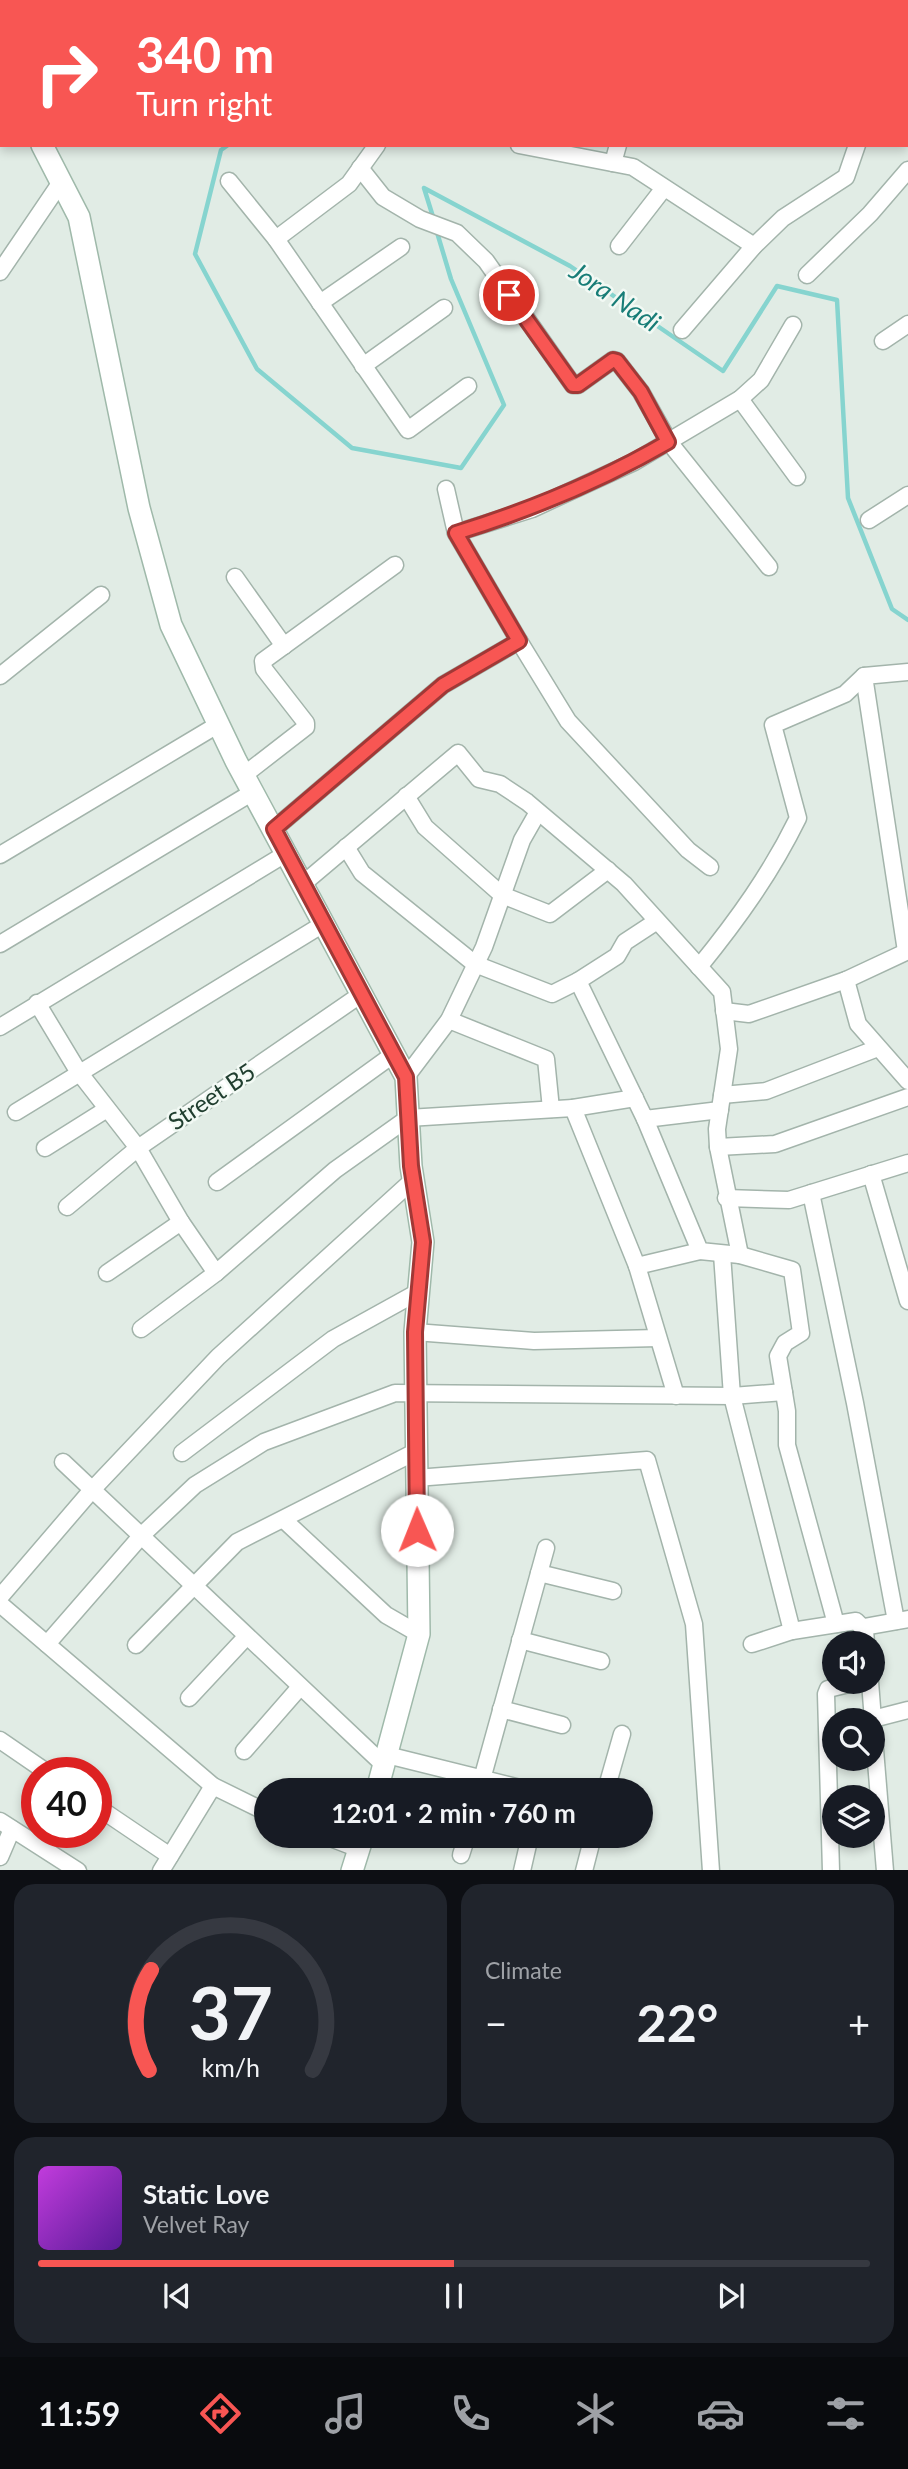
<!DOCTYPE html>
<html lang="en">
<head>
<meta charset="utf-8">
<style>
	body { margin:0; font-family:Lato,sans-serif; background:#20242c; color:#f1f3f6; height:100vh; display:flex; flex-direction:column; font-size:26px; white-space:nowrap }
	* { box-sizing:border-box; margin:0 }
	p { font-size:23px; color:#9ea1a6 }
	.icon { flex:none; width:38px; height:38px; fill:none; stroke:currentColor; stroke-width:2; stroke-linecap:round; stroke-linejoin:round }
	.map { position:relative; height:1870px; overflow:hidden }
	.side { display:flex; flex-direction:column; gap:14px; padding:14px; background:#0d0f14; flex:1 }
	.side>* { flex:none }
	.hud { position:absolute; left:0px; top:0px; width:908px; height:147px; box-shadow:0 4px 10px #0003; background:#f85653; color:#fff; overflow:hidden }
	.tools { position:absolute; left:822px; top:1631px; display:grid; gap:14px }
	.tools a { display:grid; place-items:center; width:63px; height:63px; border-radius:50%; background:#171b24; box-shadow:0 4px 10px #0003; font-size:35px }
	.speed { position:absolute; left:21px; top:1757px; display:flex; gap:14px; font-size:35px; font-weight:700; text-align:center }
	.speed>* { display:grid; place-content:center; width:91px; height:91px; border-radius:50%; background:#171b24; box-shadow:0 4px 10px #0003; line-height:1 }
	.speed .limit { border:10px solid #d22; background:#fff; color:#111 }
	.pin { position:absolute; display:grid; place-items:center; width:60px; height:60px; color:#fff; margin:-30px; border:4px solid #fff; border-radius:50%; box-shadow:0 2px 7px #0007 }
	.me { position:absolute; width:77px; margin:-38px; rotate:359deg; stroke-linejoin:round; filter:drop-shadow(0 0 5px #0008) }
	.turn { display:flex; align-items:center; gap:24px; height:147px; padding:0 21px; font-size:32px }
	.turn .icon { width:91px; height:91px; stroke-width:2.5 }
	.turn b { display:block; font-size:49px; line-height:60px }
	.big { font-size:52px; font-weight:700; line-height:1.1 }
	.side .widget { flex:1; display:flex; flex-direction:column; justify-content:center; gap:10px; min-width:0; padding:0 24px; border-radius:21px; background:#20242c }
	.side .dial { align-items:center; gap:0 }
	.dial svg { height:182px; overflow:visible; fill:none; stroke:#363941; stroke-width:7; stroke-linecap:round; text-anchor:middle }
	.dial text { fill:#f1f3f6; stroke:none }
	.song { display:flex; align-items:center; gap:21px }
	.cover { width:84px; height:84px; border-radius:10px; background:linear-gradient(135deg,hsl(290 70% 55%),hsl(270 70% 35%)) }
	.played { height:7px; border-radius:4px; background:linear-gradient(90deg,#f85653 50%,#363941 50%) }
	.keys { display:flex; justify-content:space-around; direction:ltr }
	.heat { display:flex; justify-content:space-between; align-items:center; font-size:38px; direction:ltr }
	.side .tiles { flex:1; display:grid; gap:14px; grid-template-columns:1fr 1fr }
	.widget:last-child { grid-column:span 2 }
	.trip { position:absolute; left:254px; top:1778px; width:399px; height:70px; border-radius:35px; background:#171b24; box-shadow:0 4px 10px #0003; font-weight:700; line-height:70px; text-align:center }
	.dock { display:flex; height:112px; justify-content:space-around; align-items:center; background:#090b0e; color:#9ea1a6 }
	.dock .icon { width:49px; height:49px }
	.dock .active { color:#f85653 }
	.dock b { font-size:32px; color:#f1f3f6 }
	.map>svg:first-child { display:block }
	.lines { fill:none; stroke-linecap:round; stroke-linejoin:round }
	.stream { stroke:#86d4cf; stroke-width:4.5 }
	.street-casing { stroke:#a3b4ab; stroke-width:19 }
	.secondary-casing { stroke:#9fb9aa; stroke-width:24 }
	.street { stroke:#fff; stroke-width:16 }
	.secondary { stroke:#fff; stroke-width:21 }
	.route-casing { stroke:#a13836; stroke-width:18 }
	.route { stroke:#f85653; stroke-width:12 }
	.labels { text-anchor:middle; stroke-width:5; stroke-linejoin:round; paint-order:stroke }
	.street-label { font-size:24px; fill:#203e2f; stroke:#f2f9f4 }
	.water-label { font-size:26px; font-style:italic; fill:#187d77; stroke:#f2f9f4 }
</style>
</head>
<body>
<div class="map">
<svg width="908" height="1871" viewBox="0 0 908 1871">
	<rect width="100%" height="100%" fill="#e1ece5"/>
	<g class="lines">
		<!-- stream -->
		<g class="stream">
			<path d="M 128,0 L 128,2"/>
			<path d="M 228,145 L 221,150 L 195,254 L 257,369 L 352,448 L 461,468 L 504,405 L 451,279 L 436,229"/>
			<path d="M 434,220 L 424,188 L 570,266 L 723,371 L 777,286 L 837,300 L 848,498 L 892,609 L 908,620"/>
		</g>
		<defs>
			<g id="street">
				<path d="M 294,0 L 296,2"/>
				<path d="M 449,0 L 457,2"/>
				<path d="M 891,0 L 897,2"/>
				<path d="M 152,2 L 153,0"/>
				<path d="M 475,2 L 475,0"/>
				<path d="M 570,2 L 570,0"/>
				<path d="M 659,2 L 659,0"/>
				<path d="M 906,73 L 908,72"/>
				<path d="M 519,145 L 633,167 L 754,246"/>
				<path d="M 613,163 L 618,145"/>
				<path d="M 360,168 L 383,197 L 420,219 L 457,233 L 486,261 L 573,385 L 578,385 L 613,360 L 617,361 L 641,392 L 669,442 L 769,567"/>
				<path d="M 229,181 L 276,239 L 408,430 L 468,386"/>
				<path d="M 276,239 L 349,184 L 377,145"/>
				<path d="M 619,246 L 664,188"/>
				<path d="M 0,272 L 61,182"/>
				<path d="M 807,275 L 870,214 L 908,170"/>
				<path d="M 320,303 L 401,247"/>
				<path d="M 682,330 L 754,246 L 783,218 L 846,177 L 857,145"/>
				<path d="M 883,341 L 908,324"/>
				<path d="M 363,366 L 444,308"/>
				<path d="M 740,399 L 797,477"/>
				<path d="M 446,489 L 456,533 L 519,641"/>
				<path d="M 869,520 L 908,495"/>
				<path d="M 456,533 L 532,509 L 634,462 L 740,399 L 761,380 L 793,325"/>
				<path d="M 235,577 L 284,646"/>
				<path d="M 0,676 L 101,595"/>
				<path d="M 244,775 L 306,727 L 306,723 L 264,669 L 263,661 L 395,565"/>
				<path d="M 406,796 L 425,827 L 502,895 L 550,914 L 608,870"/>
				<path d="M 274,829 L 443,685 L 519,641 L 568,721 L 688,850 L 710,867"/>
				<path d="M 346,847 L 362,873 L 475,964 L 552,994 L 578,981"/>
				<path d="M 0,855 L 219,724"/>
				<path d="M 304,883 L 458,753 L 479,779 L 500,784 L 527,802 L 624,884 L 722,992 L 729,1049 L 717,1129 L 718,1147 L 740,1255"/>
				<path d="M 657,921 L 625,942 L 617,956 L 578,981 L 645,1119 L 720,1110"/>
				<path d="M 0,944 L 253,792"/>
				<path d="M 906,951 L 864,676 L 908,672"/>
				<path d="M 699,967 C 738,919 771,873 798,818 L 773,725 L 845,694 L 864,676"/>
				<path d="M 846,980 L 858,1024 L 908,1081"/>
				<path d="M 37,1003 L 78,1071 L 138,1148 L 181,1222"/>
				<path d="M 724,1011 L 749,1014 L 846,980 L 908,951"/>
				<path d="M 449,1020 L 546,1059 L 551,1109"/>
				<path d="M 0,1027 L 287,853"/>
				<path d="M 406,1077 L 449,1020 L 484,947 L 522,840 L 538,812"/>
				<path d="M 722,1095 L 766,1091 L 878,1048"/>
				<path d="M 635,1098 L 573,1108 L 637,1266 L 700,1251"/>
				<path d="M 16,1112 L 325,923"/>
				<path d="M 645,1119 L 700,1251 L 740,1255 L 792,1270 L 801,1333 L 785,1343 L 778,1356 L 787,1411 L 787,1445 L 836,1624"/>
				<path d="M 718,1147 L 775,1144 L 908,1097"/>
				<path d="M 45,1148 L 107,1109"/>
				<path d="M 871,1174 L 908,1301"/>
				<path d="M 217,1182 L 394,1054"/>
				<path d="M 811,1193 L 855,1403 L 896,1621"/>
				<path d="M 726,1198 L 789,1200 L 908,1163"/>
				<path d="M 67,1207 L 138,1148 L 363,993"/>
				<path d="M 722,1254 L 732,1396 L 792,1631"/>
				<path d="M 637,1266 L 676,1396"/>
				<path d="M 107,1273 L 181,1222 L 216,1273 L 335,1170 L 408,1118 L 573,1108"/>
				<path d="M 141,1329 L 216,1273"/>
				<path d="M 415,1332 L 534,1341 L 658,1338"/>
				<path d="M 182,1453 L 333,1339 L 418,1292"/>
				<path d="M 63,1462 L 384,1765"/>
				<path d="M 416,1478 L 647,1460 L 694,1624 L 711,1871"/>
				<path d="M 284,1520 L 386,1615 L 419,1634"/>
				<path d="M 539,1573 L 613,1591"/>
				<path d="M 0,1597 L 91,1491 L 218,1357 L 413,1180"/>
				<path d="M 0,1604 L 213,1786 L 266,1812"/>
				<path d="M 864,1627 L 908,1619"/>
				<path d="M 520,1640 L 601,1661"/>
				<path d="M 47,1644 L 142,1535 L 195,1485 L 264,1442 L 395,1393 L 732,1396 L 784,1392"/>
				<path d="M 752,1644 L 792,1631 L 856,1621 L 865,1630 L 866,1643"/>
				<path d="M 136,1645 L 237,1542 L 415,1452"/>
				<path d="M 870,1682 L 873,1720"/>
				<path d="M 189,1698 L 246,1637"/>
				<path d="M 501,1709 L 562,1725"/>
				<path d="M 873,1719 L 908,1710"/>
				<path d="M 873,1725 L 885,1871"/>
				<path d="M 0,1740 L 48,1773"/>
				<path d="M 244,1751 L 300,1687"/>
				<path d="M 387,1755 L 528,1790"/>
				<path d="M 479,1790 L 546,1548"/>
				<path d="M 606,1790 L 622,1734"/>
				<path d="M 96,1806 L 170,1856"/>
				<path d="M 0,1821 L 78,1871"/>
				<path d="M 325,1836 L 359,1849"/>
				<path d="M 461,1855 L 467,1836"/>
				<path d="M 0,1857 L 12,1829"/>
				<path d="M 161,1871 L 213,1786"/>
				<path d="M 522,1871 L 530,1836"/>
				<path d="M 584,1871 L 593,1836"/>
				<path d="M 831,1871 L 826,1694 L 828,1689 L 857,1682"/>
			</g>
			<g id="secondary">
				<path d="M 0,76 L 2,79"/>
				<path d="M 42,145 L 79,217 L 139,508 L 171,625 L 236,761 L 406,1077 L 411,1166 L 423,1242 L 415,1332 L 419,1634 L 377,1790"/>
				<path d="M 352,1871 L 363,1836"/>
			</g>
		</defs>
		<!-- street casing -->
		<use href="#street" class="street-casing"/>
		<!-- secondary casing -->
		<use href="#secondary" class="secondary-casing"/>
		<!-- street -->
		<use href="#street" class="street"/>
		<!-- secondary -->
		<use href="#secondary" class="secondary"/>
	</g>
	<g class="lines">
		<defs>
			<path id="route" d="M 417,1530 L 415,1332 L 423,1242 L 411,1166 L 406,1077 L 274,829 L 443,685 L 519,641 L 456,533 C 530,510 601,481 668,442 L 641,392 L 617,361 L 613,360 L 578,385 L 573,385 L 509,295"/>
		</defs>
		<!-- route casing -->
		<use href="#route" class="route-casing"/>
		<!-- route -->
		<use href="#route" class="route"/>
	</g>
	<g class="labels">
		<!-- street labels -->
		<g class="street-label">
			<text transform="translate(212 1097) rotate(-34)" y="8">Street B5</text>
		</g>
		<!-- water labels -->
		<g class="water-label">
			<text transform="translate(615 297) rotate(34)" y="9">Jora Nadi</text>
		</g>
	</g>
</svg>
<div class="tools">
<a><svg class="icon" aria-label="sound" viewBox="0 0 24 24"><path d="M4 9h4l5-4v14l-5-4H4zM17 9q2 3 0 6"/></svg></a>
<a><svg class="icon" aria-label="search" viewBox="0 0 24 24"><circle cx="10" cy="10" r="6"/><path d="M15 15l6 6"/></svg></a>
<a><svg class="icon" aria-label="layers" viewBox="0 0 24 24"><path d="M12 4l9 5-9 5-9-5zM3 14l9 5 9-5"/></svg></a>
</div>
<div class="speed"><div class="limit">40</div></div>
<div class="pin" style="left:509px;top:295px;background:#d93025"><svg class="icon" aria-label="arrive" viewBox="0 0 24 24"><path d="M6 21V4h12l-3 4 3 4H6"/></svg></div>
<svg class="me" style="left:417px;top:1530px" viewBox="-20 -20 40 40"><circle r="19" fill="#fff"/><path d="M0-13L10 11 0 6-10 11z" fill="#f85653"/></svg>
<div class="trip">12:01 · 2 min · 760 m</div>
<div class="hud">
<div class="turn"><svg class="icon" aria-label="right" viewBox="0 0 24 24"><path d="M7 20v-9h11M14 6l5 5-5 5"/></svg><div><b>340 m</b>Turn right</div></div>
</div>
</div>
<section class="side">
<div class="tiles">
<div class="widget dial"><svg viewBox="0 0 100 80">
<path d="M14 69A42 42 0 1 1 86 69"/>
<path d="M14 69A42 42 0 0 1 15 25" stroke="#f85653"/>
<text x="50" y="56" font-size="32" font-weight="700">37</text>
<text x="50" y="72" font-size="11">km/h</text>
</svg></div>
<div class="widget"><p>Climate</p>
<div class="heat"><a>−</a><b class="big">22°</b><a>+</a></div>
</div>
<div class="widget">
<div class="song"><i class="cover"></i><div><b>Static Love</b><p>Velvet Ray</p></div></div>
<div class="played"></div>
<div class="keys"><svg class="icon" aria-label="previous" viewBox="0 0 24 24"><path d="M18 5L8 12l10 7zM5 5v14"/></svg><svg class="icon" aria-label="pause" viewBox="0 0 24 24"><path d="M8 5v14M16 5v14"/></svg><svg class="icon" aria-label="next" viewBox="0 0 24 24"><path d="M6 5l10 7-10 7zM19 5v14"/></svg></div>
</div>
</div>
</section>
<nav class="dock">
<b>11:59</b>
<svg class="icon active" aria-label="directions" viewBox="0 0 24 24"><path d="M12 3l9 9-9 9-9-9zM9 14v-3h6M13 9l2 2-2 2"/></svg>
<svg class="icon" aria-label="music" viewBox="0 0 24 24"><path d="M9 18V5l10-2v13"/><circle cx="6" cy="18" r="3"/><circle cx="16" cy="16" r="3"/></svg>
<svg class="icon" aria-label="phone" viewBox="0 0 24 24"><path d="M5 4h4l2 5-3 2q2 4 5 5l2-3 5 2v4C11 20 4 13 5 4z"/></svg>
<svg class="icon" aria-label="climate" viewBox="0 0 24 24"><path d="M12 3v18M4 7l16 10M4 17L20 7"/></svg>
<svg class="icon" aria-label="car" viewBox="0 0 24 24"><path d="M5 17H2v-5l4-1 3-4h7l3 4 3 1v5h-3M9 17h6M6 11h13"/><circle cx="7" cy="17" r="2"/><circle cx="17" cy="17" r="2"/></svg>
<svg class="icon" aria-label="filters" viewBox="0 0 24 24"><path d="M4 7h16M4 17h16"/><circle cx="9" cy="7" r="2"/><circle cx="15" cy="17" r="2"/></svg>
</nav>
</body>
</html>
